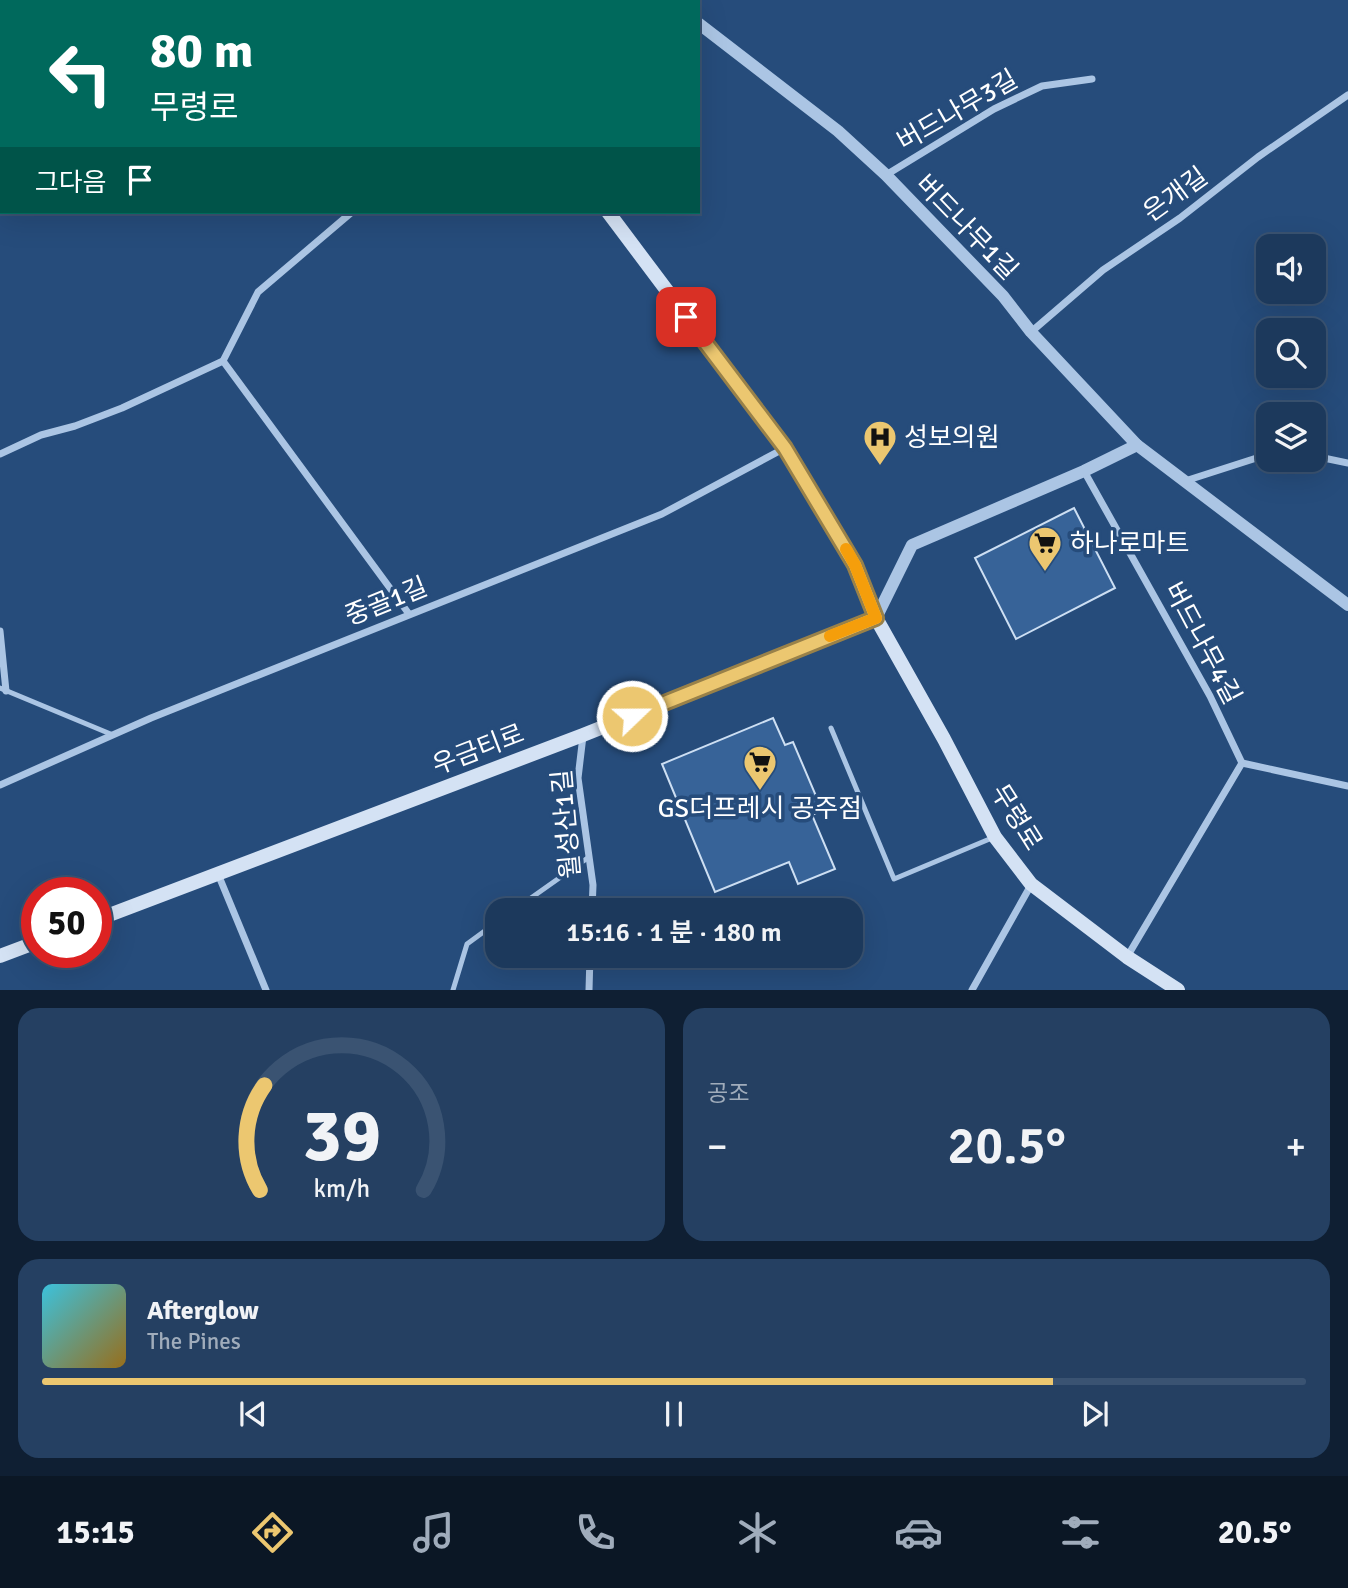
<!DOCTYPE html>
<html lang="ko">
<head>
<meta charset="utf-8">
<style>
	body { margin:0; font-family:Signika,"Noto Sans KR",sans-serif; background:#254062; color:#f1f3f6; height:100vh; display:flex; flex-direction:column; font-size:26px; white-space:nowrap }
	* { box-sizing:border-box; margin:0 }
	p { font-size:23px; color:#a0acbb }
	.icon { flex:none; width:38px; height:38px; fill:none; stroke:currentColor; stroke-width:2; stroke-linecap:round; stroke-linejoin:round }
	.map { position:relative; height:990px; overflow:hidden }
	.drawer { display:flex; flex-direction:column; gap:18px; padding:18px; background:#0f1f33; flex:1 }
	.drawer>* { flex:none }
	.banner { position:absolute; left:0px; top:0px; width:700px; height:214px; box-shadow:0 7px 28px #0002,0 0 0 2px #3a5372; background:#00695c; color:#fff; overflow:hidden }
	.controls { position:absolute; left:1256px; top:234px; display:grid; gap:14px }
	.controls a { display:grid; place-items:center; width:70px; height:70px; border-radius:14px; background:#1c395c; box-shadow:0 7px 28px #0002,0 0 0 2px #3a5372; font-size:35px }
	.speed { position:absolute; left:21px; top:877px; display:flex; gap:14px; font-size:35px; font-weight:700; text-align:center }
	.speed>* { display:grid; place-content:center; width:91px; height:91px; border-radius:50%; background:#1c395c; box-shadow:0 7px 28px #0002,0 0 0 2px #3a5372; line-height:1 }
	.speed .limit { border:10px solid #d22; background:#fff; color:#111 }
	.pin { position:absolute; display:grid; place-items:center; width:60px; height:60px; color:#fff; margin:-30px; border-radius:14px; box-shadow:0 4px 10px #0006 }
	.me { position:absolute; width:77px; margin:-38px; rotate:68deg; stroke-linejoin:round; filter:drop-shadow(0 0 5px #0008) }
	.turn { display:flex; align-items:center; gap:24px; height:147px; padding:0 35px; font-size:32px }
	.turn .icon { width:91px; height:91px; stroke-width:2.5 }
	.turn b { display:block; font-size:49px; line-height:60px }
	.then { display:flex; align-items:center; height:66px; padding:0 35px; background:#0003; gap:14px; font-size:26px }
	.big { font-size:52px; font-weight:600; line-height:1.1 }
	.drawer .tile { flex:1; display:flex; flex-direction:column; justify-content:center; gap:10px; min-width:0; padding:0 24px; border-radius:21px; background:#254062 }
	.drawer .dial { align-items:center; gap:0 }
	.dial svg { height:182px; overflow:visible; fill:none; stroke:#3a5372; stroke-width:7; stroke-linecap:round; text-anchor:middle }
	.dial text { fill:#f1f3f6; stroke:none }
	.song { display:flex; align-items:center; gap:21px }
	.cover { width:84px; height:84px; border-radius:10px; background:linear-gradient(135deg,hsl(190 70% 55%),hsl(40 70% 35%)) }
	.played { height:7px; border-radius:4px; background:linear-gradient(90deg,#ecc770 80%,#3a5372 80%) }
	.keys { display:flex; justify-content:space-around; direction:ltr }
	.heat { display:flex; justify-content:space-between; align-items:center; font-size:38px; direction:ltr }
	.drawer .tiles { flex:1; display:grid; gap:18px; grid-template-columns:1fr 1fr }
	.tile:last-child { grid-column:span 2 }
	.trip { position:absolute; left:485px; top:898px; width:378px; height:70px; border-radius:21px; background:#1c395c; box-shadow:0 7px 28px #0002,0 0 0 2px #3a5372; font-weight:600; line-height:70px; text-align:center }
	.tabs { display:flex; height:112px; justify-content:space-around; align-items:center; background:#0b1725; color:#a0acbb }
	.tabs .icon { width:49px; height:49px }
	.tabs .active { color:#ecc770 }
	.tabs b { font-size:32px; color:#f1f3f6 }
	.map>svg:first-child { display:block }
	.building { fill:#376398; stroke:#cddff3; stroke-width:2 }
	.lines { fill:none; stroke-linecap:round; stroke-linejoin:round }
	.service { stroke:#abc5e4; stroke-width:5 }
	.minor { stroke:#abc5e4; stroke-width:7 }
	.tertiary { stroke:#abc5e4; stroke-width:12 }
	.secondary { stroke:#d4e2f4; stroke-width:14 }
	.route-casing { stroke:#998149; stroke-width:18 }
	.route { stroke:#ecc770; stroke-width:12 }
	.slow { stroke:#f59e0b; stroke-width:12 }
	.labels { text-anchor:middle; stroke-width:7; stroke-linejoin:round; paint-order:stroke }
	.street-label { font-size:26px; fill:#fff; stroke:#264c7b }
	.poi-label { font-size:26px; fill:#fff; stroke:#264c7b; text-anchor:start }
</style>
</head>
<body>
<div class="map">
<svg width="1348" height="990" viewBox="0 0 1348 990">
	<rect width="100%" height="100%" fill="#264c7b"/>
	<!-- building -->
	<g class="building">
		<path d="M 1074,508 L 1115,588 L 1016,639 L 975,558 Z"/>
		<path d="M 773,718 L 785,745 L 793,742 L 822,810 L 812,815 L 835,869 L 798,884 L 789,862 L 715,892 L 662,764 Z"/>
	</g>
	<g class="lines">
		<!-- service -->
		<g class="service">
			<path d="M 0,688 L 113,735"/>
			<path d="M 831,728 L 894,879 L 992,838"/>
			<path d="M 514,910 L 589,857"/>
			<path d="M 453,990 L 467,944 L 497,922"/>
		</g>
		<!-- minor -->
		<g class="minor">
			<path d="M 886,175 L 994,109 L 1042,86 L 1092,79"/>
			<path d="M 1031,332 L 1103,270 L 1180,218 L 1258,157 L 1348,95"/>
			<path d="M 223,361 L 409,614"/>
			<path d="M 0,454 L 41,435 L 75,426 L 122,408 L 223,361 L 258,292 L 352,212"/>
			<path d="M 1314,456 L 1348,463"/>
			<path d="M 1084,471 L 1210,696 L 1242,763"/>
			<path d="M 1185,481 L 1269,454"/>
			<path d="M 0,631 L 6,691"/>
			<path d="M 583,736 L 578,778 L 593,885 L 592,910"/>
			<path d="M 1242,763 L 1348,786"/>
			<path d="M 0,785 L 151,718 L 662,514 L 785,448"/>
			<path d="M 218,874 L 266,990"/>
			<path d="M 1127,957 L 1242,763"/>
			<path d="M 589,990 L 590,956"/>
			<path d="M 972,990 L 1031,885"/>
		</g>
		<!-- tertiary -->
		<g class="tertiary">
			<path d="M 665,0 L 667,2"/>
			<path d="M 698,23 L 838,131 L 886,175 L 1003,296 L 1031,332 L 1137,445 L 1348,605"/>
			<path d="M 876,618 L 912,545 L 1084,471 L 1137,445"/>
		</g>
		<!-- secondary -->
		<g class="secondary">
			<path d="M 455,0 L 456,2"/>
			<path d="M 608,212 L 785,448 L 855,565 L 876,618 L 944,739 L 995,837 L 1031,884 L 1127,957 L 1178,990"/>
			<path d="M 96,920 L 583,735 L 876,618"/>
			<path d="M 0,956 L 37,942"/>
		</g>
	</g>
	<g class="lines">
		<defs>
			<path id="route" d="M 632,716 L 876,618 L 855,565 L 785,448 L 686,317"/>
		</defs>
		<!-- route casing -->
		<use href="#route" class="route-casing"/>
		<!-- route -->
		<use href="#route" class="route"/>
		<!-- slow -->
		<path class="slow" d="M 830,636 L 876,618 L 855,565 L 846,549"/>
	</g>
	<!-- icons -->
	<defs>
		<symbol id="hospital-pin" viewBox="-11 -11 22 30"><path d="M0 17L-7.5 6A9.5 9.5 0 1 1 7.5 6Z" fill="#ecc770" stroke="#264c7b"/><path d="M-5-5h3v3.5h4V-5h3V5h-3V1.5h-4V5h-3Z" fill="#111"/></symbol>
		<symbol id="supermarket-pin" viewBox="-11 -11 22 30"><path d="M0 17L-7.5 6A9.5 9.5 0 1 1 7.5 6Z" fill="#ecc770" stroke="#264c7b"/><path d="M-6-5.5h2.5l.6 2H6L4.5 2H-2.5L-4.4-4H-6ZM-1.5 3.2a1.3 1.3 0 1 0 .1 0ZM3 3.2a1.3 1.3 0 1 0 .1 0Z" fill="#111"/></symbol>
	</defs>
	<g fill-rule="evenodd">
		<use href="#hospital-pin" x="861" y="418" width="38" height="52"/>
		<use href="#supermarket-pin" x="1026" y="524" width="38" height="52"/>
		<use href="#supermarket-pin" x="741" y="743" width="38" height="52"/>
	</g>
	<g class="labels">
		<!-- street labels -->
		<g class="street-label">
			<text transform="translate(957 110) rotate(-30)" y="9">버드나무3길</text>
			<text transform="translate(1175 194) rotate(-36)" y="9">은개길</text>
			<text transform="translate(967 227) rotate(46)" y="9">버드나무1길</text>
			<text transform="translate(386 601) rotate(-22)" y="9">중골1길</text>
			<text transform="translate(1203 643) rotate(62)" y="9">버드나무4길</text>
			<text transform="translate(478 749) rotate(-21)" y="9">우금티로</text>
			<text transform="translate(1017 817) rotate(58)" y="9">무령로</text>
			<text transform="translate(566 824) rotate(-95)" y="9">월성산1길</text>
		</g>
		<!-- poi labels -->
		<g class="poi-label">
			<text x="904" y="446">성보의원</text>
			<text x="1070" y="552">하나로마트</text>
			<text x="760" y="817" text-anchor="middle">GS더프레시 공주점</text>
		</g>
	</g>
</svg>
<div class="controls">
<a><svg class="icon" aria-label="sound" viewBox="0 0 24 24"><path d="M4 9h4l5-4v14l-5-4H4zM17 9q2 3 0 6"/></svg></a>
<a><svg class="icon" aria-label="search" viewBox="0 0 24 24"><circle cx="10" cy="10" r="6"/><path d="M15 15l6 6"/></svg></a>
<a><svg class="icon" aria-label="layers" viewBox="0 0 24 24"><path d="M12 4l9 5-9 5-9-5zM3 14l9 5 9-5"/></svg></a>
</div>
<div class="speed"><div class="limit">50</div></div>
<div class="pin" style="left:686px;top:317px;background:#d93025"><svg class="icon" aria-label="arrive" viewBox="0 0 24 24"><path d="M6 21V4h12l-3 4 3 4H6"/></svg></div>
<svg class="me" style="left:632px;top:716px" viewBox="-20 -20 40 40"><circle r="17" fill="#ecc770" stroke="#fff" stroke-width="3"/><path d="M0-11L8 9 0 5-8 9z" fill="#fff"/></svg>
<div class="trip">15:16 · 1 분 · 180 m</div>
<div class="banner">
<div class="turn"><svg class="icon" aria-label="left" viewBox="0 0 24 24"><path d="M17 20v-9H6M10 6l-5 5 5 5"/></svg><div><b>80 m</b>무령로</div></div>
<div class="then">그다음<svg class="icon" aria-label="arrive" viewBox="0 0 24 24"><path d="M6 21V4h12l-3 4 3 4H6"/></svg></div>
</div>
</div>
<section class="drawer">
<div class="tiles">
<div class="tile dial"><svg viewBox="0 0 100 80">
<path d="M14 69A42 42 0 1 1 86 69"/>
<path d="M14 69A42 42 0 0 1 16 23" stroke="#ecc770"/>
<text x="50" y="56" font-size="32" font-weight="700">39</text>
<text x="50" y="72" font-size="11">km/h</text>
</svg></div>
<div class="tile"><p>공조</p>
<div class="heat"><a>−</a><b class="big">20.5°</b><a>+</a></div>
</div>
<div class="tile">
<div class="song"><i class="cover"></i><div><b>Afterglow</b><p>The Pines</p></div></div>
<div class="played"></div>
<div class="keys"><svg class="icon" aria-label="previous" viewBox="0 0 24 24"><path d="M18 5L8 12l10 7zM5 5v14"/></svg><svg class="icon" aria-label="pause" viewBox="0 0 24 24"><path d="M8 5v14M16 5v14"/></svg><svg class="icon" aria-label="next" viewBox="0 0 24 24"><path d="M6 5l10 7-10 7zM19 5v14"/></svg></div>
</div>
</div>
</section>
<nav class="tabs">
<b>15:15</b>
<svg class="icon active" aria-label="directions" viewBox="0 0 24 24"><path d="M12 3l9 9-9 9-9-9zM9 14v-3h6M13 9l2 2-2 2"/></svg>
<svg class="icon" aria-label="music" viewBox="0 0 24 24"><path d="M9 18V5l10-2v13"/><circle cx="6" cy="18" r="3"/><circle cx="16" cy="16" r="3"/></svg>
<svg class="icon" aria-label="phone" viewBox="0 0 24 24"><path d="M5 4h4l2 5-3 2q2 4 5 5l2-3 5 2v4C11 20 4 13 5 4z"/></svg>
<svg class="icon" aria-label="climate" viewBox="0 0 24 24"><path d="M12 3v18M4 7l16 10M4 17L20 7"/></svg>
<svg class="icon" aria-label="car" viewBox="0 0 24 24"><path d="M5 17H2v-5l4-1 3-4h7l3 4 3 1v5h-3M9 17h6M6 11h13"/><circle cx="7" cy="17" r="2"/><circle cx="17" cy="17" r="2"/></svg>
<svg class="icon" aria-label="filters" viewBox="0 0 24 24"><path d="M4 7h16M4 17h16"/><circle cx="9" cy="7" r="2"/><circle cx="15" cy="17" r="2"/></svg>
<b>20.5°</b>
</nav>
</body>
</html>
